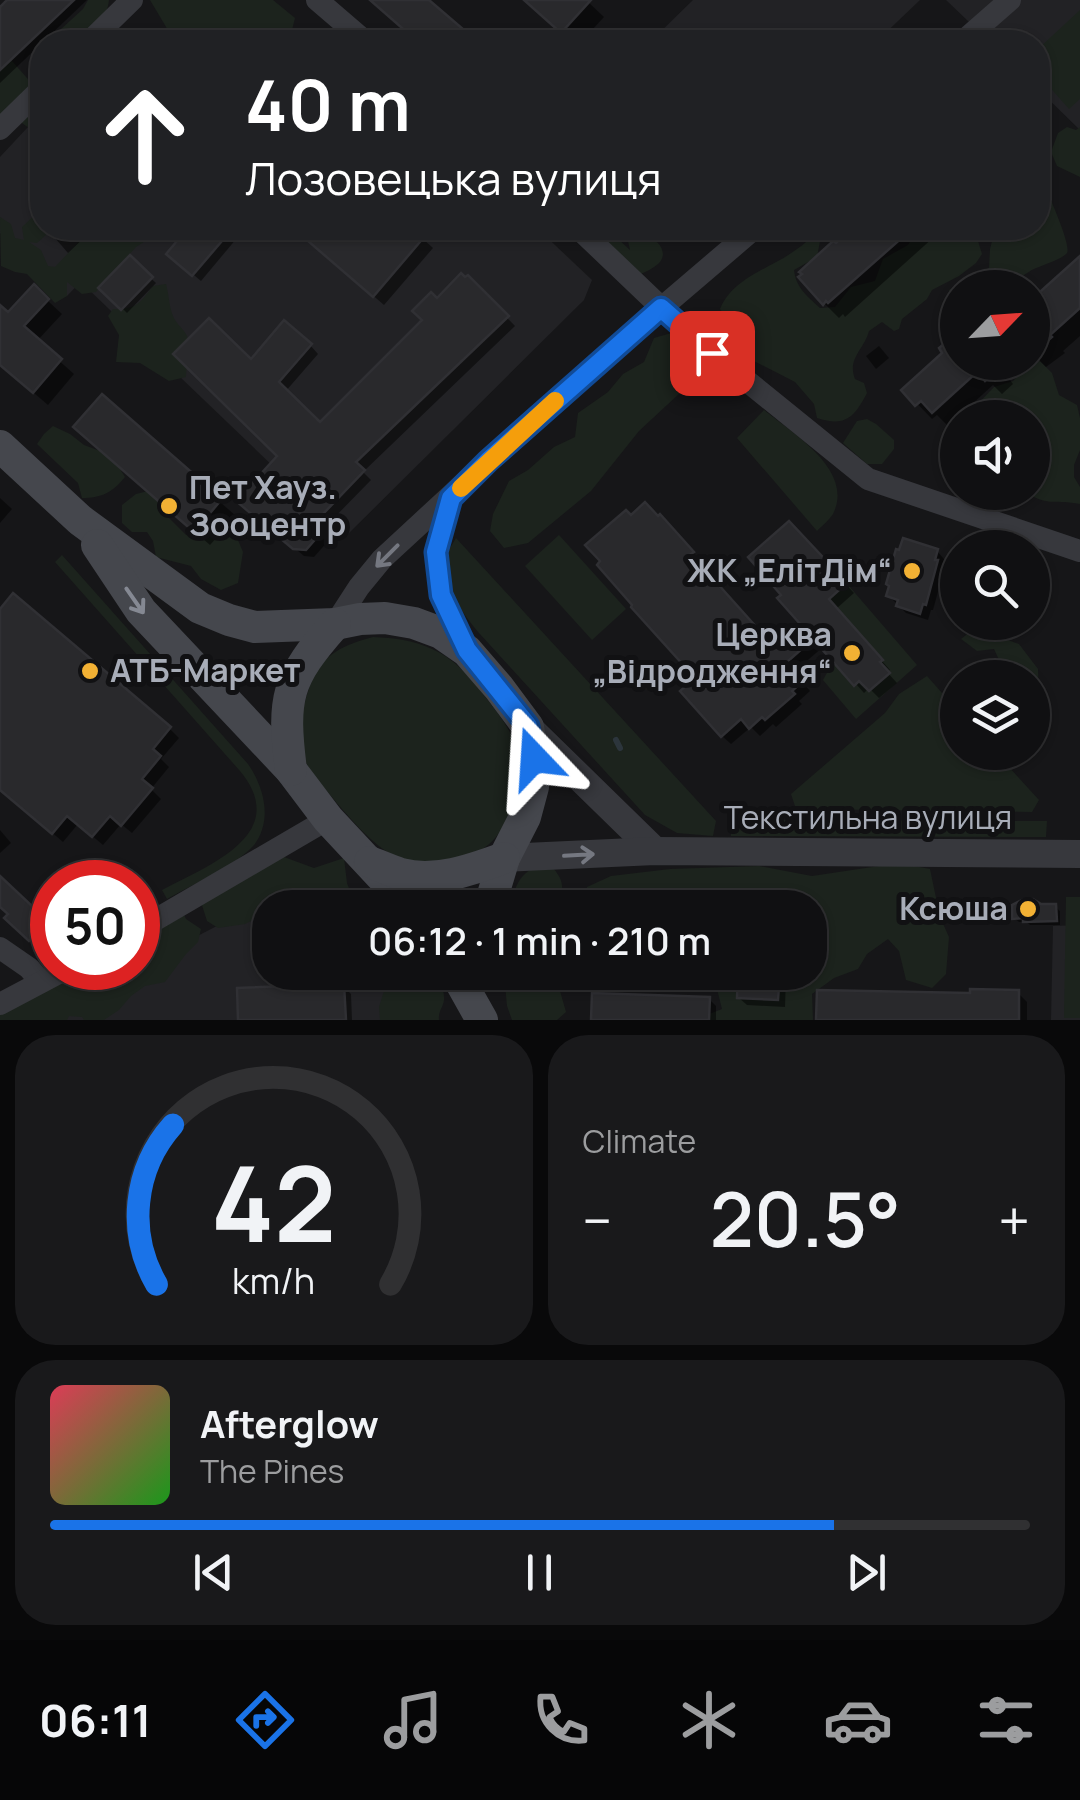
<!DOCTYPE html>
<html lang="en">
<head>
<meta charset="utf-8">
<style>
	body { margin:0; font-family:Manrope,sans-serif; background:#19191b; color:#f1f3f6; height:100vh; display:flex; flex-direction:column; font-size:38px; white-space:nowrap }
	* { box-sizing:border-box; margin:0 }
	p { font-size:32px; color:#9c9d9f }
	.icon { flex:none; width:55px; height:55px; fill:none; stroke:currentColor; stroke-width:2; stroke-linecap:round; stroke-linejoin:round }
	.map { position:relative; height:1020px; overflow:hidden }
	.sheet { display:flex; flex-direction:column; gap:15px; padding:15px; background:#09090a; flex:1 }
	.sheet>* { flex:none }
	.banner { position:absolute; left:30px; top:30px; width:1020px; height:210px; border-radius:40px; box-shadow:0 2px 8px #0004,0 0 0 2px #303032; background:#202124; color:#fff; overflow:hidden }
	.needle { width:65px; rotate:65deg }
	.buttons { position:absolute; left:940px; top:270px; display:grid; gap:20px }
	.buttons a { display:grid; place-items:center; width:110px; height:110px; border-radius:50%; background:#101012; box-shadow:0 2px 8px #0004,0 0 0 2px #303032; font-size:50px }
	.speed { position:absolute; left:30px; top:860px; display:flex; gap:20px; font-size:50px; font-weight:700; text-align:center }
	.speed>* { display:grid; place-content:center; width:130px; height:130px; border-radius:50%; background:#101012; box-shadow:0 2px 8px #0004,0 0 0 2px #303032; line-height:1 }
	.speed .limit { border:15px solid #d22; background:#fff; color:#111 }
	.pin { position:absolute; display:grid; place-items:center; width:85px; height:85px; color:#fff; margin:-42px; border-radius:20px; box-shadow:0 5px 15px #0006 }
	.me { position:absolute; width:110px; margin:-55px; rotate:340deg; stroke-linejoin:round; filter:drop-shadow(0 0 8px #0008) }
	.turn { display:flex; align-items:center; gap:35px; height:210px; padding:0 50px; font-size:45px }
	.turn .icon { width:130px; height:130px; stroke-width:2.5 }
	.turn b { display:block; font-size:70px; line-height:85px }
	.big { font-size:75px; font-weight:600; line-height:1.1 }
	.sheet .tile { flex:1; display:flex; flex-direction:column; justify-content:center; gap:15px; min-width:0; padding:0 35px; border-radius:40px; background:#19191b }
	.sheet .dial { align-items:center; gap:0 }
	.dial svg { height:260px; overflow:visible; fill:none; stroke:#303032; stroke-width:7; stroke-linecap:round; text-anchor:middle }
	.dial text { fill:#f1f3f6; stroke:none }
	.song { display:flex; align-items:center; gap:30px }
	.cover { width:120px; height:120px; border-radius:15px; background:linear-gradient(135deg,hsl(350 70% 55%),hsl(120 70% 35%)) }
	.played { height:10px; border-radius:5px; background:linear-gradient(90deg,#1a73e8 80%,#303032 80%) }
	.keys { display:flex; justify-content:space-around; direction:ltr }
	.heat { display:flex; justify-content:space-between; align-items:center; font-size:55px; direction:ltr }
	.sheet .tiles { flex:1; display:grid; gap:15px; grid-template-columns:1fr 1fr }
	.tile:last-child { grid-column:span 2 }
	.trip { position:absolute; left:252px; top:890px; width:575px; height:100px; border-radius:40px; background:#101012; box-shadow:0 2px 8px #0004,0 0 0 2px #303032; font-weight:600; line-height:100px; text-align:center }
	.tab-bar { display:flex; height:160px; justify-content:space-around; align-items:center; background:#060607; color:#9c9d9f }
	.tab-bar .icon { width:70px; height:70px }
	.tab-bar .current { color:#1a73e8 }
	.tab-bar b { font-size:45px; color:#f1f3f6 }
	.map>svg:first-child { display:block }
	.built { fill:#222225 }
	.green { fill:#1c231d }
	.shadow { fill:#0007 }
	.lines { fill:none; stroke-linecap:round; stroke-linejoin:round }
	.stream { stroke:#2c353c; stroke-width:6 }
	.building { fill:#29292c; stroke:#303034; stroke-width:2.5 }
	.minor { stroke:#37383d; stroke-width:22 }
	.tertiary { stroke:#37383d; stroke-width:28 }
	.secondary { stroke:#45474d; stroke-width:32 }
	.oneway { stroke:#757881 }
	.oneway2 { stroke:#858993 }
	.route-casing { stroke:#114b97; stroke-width:25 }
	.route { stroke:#1a73e8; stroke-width:18 }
	.slow { stroke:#f59e0b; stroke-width:18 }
	.poi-dot { fill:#f2b134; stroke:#111113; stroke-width:4 }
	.labels { text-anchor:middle; stroke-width:10; stroke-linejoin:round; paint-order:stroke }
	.poi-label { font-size:32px; font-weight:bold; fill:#a8adb8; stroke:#111113; text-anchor:end }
	.street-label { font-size:32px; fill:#a8adb8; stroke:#111113 }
</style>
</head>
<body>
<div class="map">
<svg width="1080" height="1020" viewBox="0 0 1080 1020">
	<rect width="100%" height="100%" fill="#161618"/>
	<!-- built -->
	<g class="built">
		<path d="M 693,0 L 920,0 L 876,42 L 650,42 Z"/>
		<path d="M 946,0 L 1080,0 L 1080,130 L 1038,89 L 1038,42 L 990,42 Z"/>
		<path d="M 42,112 L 42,228 L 132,228 L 67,296 L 0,233 L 0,157 Z"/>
		<path d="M 138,228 L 537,228 L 592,280 L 584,300 L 346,536 L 85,286 Z"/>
		<path d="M 298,884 L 270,908 L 270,972 L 385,973 L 388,1020 L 35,1020 Z"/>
		<path d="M 1080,925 L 1080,1020 L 1051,1020 L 1053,926 Z"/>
	</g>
	<!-- green -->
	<g class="green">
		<path d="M 88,0 L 109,0 C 107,19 95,29 82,42 L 47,42 L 83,9 Z"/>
		<path d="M 150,0 L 273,0 L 295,18 L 289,42 L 175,42 Z"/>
		<path d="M 1080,10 L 1080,99 L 1069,109 L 1038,74 L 1038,49 Z"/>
		<path d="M 11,60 L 35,87 L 38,107 L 42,110 L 42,123 L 33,131 L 22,123 L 0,127 L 0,67 Z"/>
		<path d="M 1067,127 L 1076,130 L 1080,127 L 1080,177 L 1057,166 L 1051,152 L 1058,133 Z"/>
		<path d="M 1038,174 C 1044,183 1072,245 1067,253 C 1062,259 1046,264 1039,267 C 1031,269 1026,275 1018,278 C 999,288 979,288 958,288 L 957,306 L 948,299 L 949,290 C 964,283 974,274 989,268 L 990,249 L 993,237 L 987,228 L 1038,228 Z"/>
		<path d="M 42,208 L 42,228 L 54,228 L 37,243 L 29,242 L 41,250 L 48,266 L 55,267 L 84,236 L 84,228 L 166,228 L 136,247 L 96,292 L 82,294 L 67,282 L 67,296 L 55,303 L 27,274 L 15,272 L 1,266 L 0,217 L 11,224 L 15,238 L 24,240 L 22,227 Z"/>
		<path d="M 599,228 L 606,228 L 630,250 L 625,228 C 639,228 673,244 660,262 C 657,266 646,272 641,274 L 602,238 Z"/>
		<path d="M 919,228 L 974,228 L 982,254 L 976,263 L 959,276 L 932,290 L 927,299 L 902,319 L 899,329 L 894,331 L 882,322 L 869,331 C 864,350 847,358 855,379 L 864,383 L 867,393 C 854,418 845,427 817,418 L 814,404 L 795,382 L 752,360 L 737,332 L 720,309 C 734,276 771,269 797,249 C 804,245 809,238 817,233 L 821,236 L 817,257 L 794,270 C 796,288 807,296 820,308 L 835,307 L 851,287 L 875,281 L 883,259 L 908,245 Z"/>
		<path d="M 166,284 C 169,295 169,306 173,316 C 176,324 184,329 187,336 C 192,349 186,364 186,377 L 169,381 L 140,363 L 116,362 L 119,335 L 108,316 L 113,309 C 137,309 139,304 153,286 Z"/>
		<path d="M 675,332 L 727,368 L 724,385 L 708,391 L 696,382 L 681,392 L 639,431 L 591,491 L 528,543 L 504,548 L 490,531 L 493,514 L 509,481 L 528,470 L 554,447 L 575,437 L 578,413 L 608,392 L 623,374 L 644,362 L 654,338 Z"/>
		<path d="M 1040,361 L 1052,373 L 1059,395 L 1077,405 L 1080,418 L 1080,450 L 1074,465 L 1074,477 L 1080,487 L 1080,504 C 1054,499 1051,507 1026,493 L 1032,492 L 1032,418 L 976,417 L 973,409 L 994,387 L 1013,381 L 1027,367 Z"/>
		<path d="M 764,410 C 792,433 855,470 833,514 C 829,520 822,526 817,531 L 737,438 Z"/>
		<path d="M 867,419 L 876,424 L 894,440 L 894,449 L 882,464 L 867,464 L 843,443 L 857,421 Z"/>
		<path d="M 53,426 L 70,434 L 84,445 L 111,455 L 125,477 C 112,493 101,498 82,498 L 78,483 L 37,444 L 44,434 Z"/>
		<path d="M 152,490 L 163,512 L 186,535 L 212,522 L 232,526 L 243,552 L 238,583 L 221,590 L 201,579 L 191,566 L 156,557 L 153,541 L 147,532 L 132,532 L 122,523 L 122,505 L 136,494 Z"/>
		<path d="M 559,535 L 626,609 L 592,640 L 525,566 Z"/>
		<path d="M 456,538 L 716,821 L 713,836 L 677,833 L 645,815 L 479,633 C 464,615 442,586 445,561 C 446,553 452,545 456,538 Z"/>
		<path d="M 62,555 L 248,764 C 264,787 273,820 254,845 C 238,864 190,886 167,899 L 162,890 C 206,866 293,835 240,771 L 55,562 Z"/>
		<path d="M 824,557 L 917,665 L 856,719 L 823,680 L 833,662 L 883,660 L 806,572 Z"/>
		<path d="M 980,624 L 997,626 L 1005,639 L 1019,644 L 1038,669 L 1039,700 L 1033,713 L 1032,678 L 1007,677 L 994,649 L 977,651 L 961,639 Z"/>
		<path d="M 373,637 C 394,638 413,640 432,649 C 453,658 470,676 483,694 C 516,735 531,760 510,812 C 504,827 497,839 484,848 C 475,855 467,857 456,861 C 401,878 369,840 336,802 C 323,786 308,771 301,752 C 296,739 299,727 302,715 C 313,666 324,650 373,637 Z"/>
		<path d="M 927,676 L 957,710 L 958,752 L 996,753 L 1039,800 L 1032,812 L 796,809 L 791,794 L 885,713 L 899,694 Z"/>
		<path d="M 731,820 L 1047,821 L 1046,837 L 731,836 Z"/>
		<path d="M 284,857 L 314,868 L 344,858 L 347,883 L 356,907 L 270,908 L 270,915 L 263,915 L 245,924 L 218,928 L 207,921 L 200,899 Z"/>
		<path d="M 548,862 C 564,880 564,884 560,907 L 509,908 C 517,881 520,871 548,862 Z"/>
		<path d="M 899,863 L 930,869 L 940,917 L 949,937 L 946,974 L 932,988 L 906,980 L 899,951 L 888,939 L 867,954 L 858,969 L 834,978 L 812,994 L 813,1020 L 664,1020 L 699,1018 L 722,1009 L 716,985 L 646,980 L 605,985 L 581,978 L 582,972 L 810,972 L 810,908 L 584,907 L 587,887 L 611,876 L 670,869 L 759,866 L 812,876 Z"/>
		<path d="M 1066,897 L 1080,897 L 1080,1018 L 1064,1018 Z"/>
		<path d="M 178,903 L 186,919 L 201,929 L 198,942 L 186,954 L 165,982 L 145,986 L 131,996 L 119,1010 L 104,1020 L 84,1020 L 82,1017 L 69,1016 L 67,1020 L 0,1020 L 0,1000 L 64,968 L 138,968 L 138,929 Z"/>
		<path d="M 379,973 L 435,973 C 439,980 445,990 444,1000 C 443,1008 438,1011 439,1020 L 380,1020 L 379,1007 L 384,991 Z"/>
		<path d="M 504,973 L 559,973 L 558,984 L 566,1012 L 557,1020 L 512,1020 L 507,1006 Z"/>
	</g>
	<!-- shadow -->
	<g class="shadow">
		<path d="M 11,0 L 87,0 L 0,83 L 0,11 Z"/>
		<path d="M 526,0 L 586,0 L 604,17 L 581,42 L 574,42 Z"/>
		<path d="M 1038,115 L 1049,128 L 1038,138 Z"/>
		<path d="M 66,228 L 83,228 L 89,233 L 68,253 L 55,238 Z"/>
		<path d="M 192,228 L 225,228 L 237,238 L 201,281 L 169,254 Z"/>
		<path d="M 295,228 L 411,228 L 433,248 L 384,305 Z"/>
		<path d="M 856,228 L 944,228 L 845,317 L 843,314 L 839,318 L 824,303 L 836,247 Z"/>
		<path d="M 130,259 L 156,283 L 127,313 L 102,288 Z"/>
		<path d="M 1080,260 L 1080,336 L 1063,351 L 1065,353 L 1046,367 L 1035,356 L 1032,357 L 1032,303 Z"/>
		<path d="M 468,278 L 515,326 L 363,472 L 371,480 L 330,522 L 338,530 L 314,557 L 304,556 L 248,509 L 280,456 L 251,362 L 310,345 L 318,354 L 285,392 L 320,425 L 425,320 L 437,301 Z"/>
		<path d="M 34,288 L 62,314 L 37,341 L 74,374 L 48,405 L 0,364 L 0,309 L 8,316 Z"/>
		<path d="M 879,346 L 889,358 L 876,369 L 866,356 Z"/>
		<path d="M 958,362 L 1027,362 L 1009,379 L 1013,384 L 1002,394 L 993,385 L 948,426 L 937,415 L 932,419 L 904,390 Z"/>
		<path d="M 102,398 L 236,516 L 210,545 L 92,442 Z"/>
		<path d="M 0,498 L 12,509 L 0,523 Z"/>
		<path d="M 631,518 L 669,526 L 701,562 L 698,564 L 775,651 L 804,625 L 784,595 L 789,524 L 854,593 L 836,609 L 890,670 L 887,672 L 897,683 L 879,698 L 869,688 L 864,693 L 823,647 L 794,672 L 810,691 L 799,701 L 802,704 L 776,727 L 773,724 L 760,736 L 751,727 L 731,744 L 722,736 Z"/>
		<path d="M 937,551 L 944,559 L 942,568 L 944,570 L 933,610 L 931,610 L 928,620 L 906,613 L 889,596 Z"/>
		<path d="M 0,613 L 169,728 L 179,738 L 161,759 L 169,767 L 151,789 L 161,799 L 132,833 L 121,824 L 103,845 L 78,824 L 63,842 L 0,788 Z"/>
		<path d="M 0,830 L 11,843 L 0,853 Z"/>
		<path d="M 0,880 L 52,929 L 38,947 L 7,918 L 11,914 L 0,904 Z"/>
		<path d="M 1040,907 L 1055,907 L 1060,911 L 1060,925 L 1030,925 L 1027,922 L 1019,922 L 1014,918 Z"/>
		<path d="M 741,972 L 783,972 L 786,975 L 785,1007 L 747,1005 L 739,998 Z"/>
		<path d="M 343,986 L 351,994 L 352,1020 L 241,1020 Z"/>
		<path d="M 1018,993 L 1027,1002 L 1027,1020 L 819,1020 L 973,995 Z"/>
		<path d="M 709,999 L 716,1006 L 716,1020 L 593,1020 Z"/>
	</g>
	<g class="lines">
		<!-- stream -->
		<path class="stream" d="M 616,740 L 620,748"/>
	</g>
	<!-- building -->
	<g class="building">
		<path d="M 7,0 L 74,0 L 0,70 L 0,7 Z"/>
		<path d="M 370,0 L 429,0 L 478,42 L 418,42 Z"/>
		<path d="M 524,0 L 591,0 L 561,33 Z"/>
		<path d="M 188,228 L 233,228 L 192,276 L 166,254 Z"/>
		<path d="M 293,228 L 415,228 L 425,236 L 373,297 Z"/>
		<path d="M 853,228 L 913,228 L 828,303 L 826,301 L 823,305 L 798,277 L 802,274 L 799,272 L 833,241 L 836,243 Z"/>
		<path d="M 130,255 L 153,277 L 121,310 L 98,288 Z"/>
		<path d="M 1080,256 L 1080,308 L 1050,335 L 1052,337 L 1032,355 L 1032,299 Z"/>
		<path d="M 461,273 L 465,277 L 468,275 L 509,316 L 356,462 L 365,470 L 324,513 L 332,520 L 306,550 L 293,549 L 236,501 L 277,456 L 173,354 L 209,318 L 251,359 L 284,320 L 312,344 L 279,382 L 320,422 L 422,320 L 412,311 L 431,292 L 437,298 Z"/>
		<path d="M 34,284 L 49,299 L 24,326 L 62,359 L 33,393 L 0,365 L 0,305 L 8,312 Z"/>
		<path d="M 951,338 L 954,342 L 958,339 L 958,362 L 1006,362 L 985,381 L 977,372 L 932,413 L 921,401 L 915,406 L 901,390 L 942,353 L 939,348 Z"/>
		<path d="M 102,394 L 222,499 L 194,532 L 73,427 Z"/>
		<path d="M 645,502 L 658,516 L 660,514 L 694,552 L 691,554 L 775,648 L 801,625 L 777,598 L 781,595 L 748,557 L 789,521 L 847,583 L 829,599 L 883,660 L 880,662 L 890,673 L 869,691 L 859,681 L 854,686 L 813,639 L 787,662 L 803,681 L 792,691 L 795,694 L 765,720 L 762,717 L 749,729 L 741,719 L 721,737 L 680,691 L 695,678 L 631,607 L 632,605 L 597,565 L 600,561 L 585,545 L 626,510 L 631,515 Z"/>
		<path d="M 903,538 L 938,549 L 935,560 L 938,560 L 926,605 L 923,604 L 920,614 L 896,606 L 898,600 L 886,596 L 889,586 L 886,584 L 896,549 L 899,550 Z"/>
		<path d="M 13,593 L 171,727 L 153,749 L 161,756 L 142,779 L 153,788 L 121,826 L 110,816 L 92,837 L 67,816 L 52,834 L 0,790 L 0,609 Z"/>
		<path d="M 0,876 L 48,921 L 29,941 L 4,918 L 8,914 L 0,907 Z"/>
		<path d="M 1033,899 L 1041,904 L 1056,904 L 1057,921 L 1023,922 L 1023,918 L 1012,919 L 1012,905 L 1022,900 Z"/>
		<path d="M 738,972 L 780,972 L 778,1000 L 737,998 Z"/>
		<path d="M 344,984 L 346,1020 L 238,1020 L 237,988 Z"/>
		<path d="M 970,989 L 1019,990 L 1019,1020 L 816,1020 L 817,990 L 970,993 Z"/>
		<path d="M 592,993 L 710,997 L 709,1020 L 591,1020 Z"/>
	</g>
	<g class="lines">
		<!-- minor -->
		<g class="minor">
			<path d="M 317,0 L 366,42"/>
			<path d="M 89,42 L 132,0"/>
			<path d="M 962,42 L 1010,0"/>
			<path d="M 0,129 L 42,88"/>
			<path d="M 578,228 L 689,334 L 868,479 L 1080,551"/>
			<path d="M 451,497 L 437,552 L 441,595 L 465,647"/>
			<path d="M 335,624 L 359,587 L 382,559 L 488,461 L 631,334 L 755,228"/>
			<path d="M 138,930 L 328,819"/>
			<path d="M 0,948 L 29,968 L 41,982"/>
			<path d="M 0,1004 L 68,968"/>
		</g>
		<!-- tertiary -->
		<g class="tertiary">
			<path d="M 528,727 L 655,851"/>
			<path d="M 504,858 L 655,851 L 1080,854"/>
		</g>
		<!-- secondary -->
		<g class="secondary">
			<path d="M 0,446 L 80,520 L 200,608 L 229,620 L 255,627 L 335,624 L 360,619 L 385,618 L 414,623 L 441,633 L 467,651 L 499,688 L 528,727 L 533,758 L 533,787 L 525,817 L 504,858 L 489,908"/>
			<path d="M 97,545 L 141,611 L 291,770 L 328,819 L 411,908"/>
			<path d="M 291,770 C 282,698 286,679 335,624"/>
			<path d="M 370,862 C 380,866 391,871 401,874 C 435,883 471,870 504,858"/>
			<path d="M 455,972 L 482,1020"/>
		</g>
	</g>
	<!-- one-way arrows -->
	<defs><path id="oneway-shaft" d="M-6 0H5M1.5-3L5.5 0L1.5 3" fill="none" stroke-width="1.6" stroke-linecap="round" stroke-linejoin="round" transform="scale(2.5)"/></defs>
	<g class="oneway">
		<use href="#oneway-shaft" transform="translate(387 556) rotate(135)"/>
		<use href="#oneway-shaft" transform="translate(579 855) rotate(-3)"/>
	</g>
	<use class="oneway2" href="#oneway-shaft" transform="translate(135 601) rotate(55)"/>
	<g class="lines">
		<defs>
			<path id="route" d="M 534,758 L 528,726 L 467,650 L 441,595 L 436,552 L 451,498 L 488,461 L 661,308 L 712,353"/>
		</defs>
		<!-- route casing -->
		<use href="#route" class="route-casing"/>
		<!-- route -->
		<use href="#route" class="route"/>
		<!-- slow -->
		<path class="slow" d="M 461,488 L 555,401"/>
	</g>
	<!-- markers -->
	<g class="poi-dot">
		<circle cx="169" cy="506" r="10"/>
		<circle cx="912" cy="571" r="10"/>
		<circle cx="852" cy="653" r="10"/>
		<circle cx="90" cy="671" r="10"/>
		<circle cx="1028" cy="909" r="10"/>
	</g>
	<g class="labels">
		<!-- poi labels -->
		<g class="poi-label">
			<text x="189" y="499" text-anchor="start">Пет Хауз.<tspan x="189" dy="37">Зооцентр</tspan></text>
			<text x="892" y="582">ЖК „ЕлітДім“</text>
			<text x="832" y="646">Церква<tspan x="832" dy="37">„Відродження“</tspan></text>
			<text x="110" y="682" text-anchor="start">АТБ-Маркет</text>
			<text x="1008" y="920">Ксюша</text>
		</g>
		<!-- street labels -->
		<g class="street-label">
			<text x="868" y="829">Текстильна вулиця</text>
		</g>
	</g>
</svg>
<div class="buttons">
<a><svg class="needle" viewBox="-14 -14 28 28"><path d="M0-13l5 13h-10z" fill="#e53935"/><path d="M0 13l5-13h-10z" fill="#9c9d9f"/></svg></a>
<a><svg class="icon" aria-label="sound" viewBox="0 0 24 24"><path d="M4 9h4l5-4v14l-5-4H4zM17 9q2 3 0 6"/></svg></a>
<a><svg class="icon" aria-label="search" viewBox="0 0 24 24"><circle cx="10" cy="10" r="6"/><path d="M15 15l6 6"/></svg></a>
<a><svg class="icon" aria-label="layers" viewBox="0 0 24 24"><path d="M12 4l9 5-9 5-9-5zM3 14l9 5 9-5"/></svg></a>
</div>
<div class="speed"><div class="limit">50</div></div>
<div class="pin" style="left:712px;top:353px;background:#d93025"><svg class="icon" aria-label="arrive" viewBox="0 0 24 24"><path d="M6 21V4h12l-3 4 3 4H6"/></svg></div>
<svg class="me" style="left:534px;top:758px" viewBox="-20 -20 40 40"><path d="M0-17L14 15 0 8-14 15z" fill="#1a73e8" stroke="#fff" stroke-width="4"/></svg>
<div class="trip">06:12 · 1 min · 210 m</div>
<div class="banner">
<div class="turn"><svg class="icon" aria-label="ahead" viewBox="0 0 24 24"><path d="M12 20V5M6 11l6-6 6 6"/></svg><div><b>40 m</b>Лозовецька вулиця</div></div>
</div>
</div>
<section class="sheet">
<div class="tiles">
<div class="tile dial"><svg viewBox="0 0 100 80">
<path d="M14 69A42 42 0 1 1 86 69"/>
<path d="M14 69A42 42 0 0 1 19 20" stroke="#1a73e8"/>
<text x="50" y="56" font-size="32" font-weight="700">42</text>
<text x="50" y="72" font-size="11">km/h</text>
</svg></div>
<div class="tile"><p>Climate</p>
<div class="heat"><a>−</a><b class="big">20.5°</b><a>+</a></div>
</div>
<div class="tile">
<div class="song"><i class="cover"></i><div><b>Afterglow</b><p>The Pines</p></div></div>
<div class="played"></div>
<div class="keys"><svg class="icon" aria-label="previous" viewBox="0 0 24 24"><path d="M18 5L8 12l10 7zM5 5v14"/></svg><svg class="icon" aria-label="pause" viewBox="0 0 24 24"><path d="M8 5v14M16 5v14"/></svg><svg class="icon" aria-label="next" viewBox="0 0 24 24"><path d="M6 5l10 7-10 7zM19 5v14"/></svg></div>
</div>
</div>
</section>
<nav class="tab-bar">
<b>06:11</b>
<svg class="icon current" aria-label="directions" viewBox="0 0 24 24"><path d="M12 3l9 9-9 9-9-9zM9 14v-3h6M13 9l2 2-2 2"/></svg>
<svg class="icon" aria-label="music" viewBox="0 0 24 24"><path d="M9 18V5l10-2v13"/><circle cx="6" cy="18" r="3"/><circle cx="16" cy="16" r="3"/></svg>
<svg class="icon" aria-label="phone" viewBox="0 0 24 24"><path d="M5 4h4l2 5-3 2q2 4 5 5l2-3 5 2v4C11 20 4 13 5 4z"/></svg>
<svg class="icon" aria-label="climate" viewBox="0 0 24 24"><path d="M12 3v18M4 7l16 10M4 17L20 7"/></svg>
<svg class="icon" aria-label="car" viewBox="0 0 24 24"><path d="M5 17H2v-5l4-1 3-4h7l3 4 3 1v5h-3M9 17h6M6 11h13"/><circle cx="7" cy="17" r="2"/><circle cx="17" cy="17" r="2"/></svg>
<svg class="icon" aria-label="filters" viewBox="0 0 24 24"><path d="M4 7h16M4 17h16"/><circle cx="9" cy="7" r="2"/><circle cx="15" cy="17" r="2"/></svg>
</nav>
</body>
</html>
